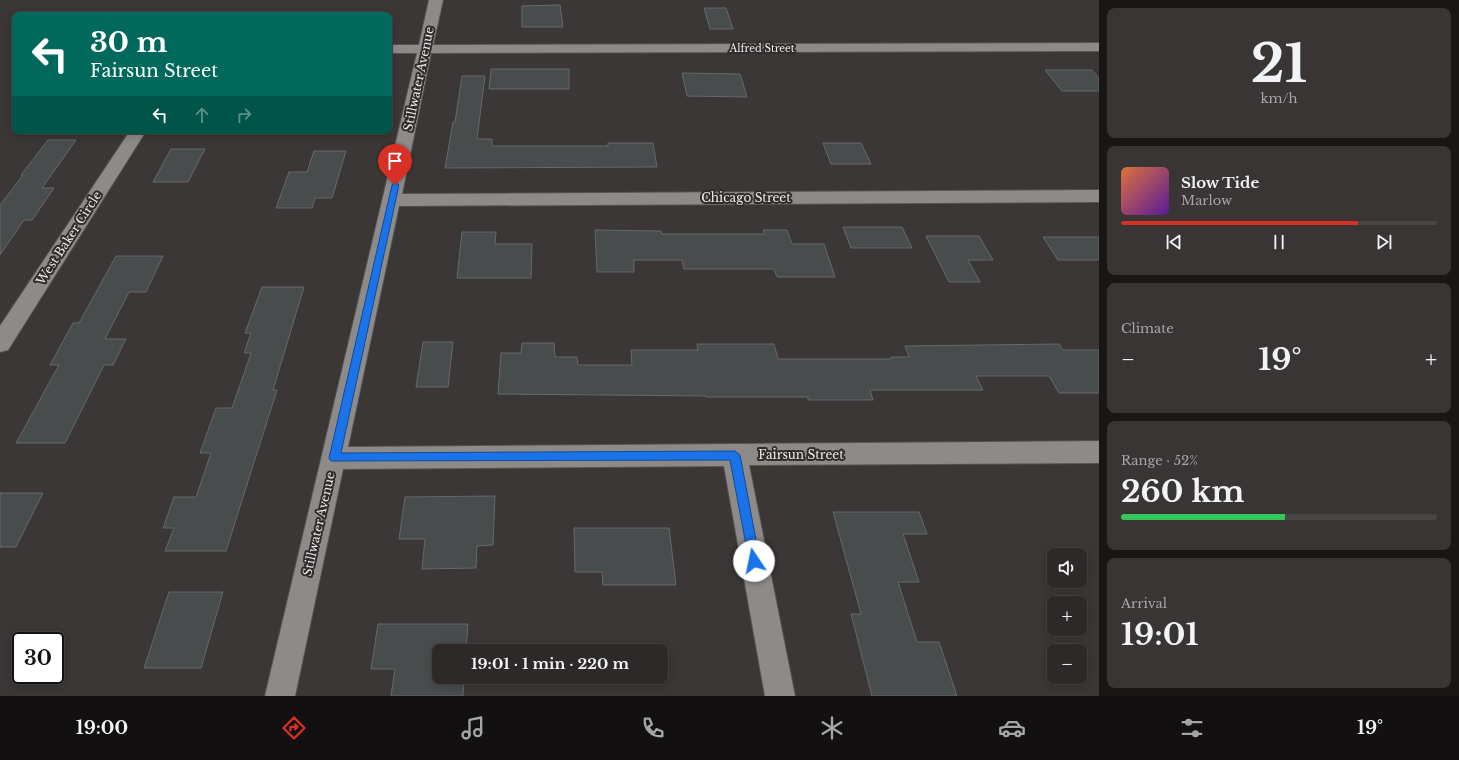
<!DOCTYPE html>
<html lang="en">
<head>
<meta charset="utf-8">
<style>
	body { margin:0; font-family:"Libre Baskerville",serif; background:#383534; color:#f1f3f6; height:100vh; display:flex; flex-direction:column; font-size:15px; white-space:nowrap }
	* { box-sizing:border-box; margin:0 }
	p { font-size:13px; color:#a6a6a8 }
	.icon { flex:none; width:22px; height:22px; fill:none; stroke:currentColor; stroke-width:2; stroke-linecap:round; stroke-linejoin:round }
	.map { position:relative; flex:1; overflow:hidden }
	.sheet { display:flex; flex-direction:column; gap:8px; padding:8px; background:#181716; width:360px }
	.sheet>* { flex:none }
	.guide { position:absolute; left:12px; top:12px; width:380px; height:122px; border-radius:8px; box-shadow:0 2px 10px #0003,0 0 0 1px #484545; background:#00695c; color:#fff; overflow:hidden }
	.buttons { position:absolute; left:1047px; top:548px; display:grid; gap:8px }
	.buttons a { display:grid; place-items:center; width:40px; height:40px; border-radius:8px; background:#2c2928; box-shadow:0 2px 10px #0003,0 0 0 1px #484545; font-size:20px }
	.speed { position:absolute; left:12px; top:632px; display:flex; gap:8px; font-size:20px; font-weight:700; text-align:center }
	.speed>* { display:grid; place-content:center; width:52px; height:52px; border-radius:50%; background:#2c2928; box-shadow:0 2px 10px #0003,0 0 0 1px #484545; line-height:1 }
	.speed .limit { border:2px solid #111; border-radius:6px; background:#fff; color:#111 }
	.pin { position:absolute; display:grid; place-items:center; width:34px; height:34px; color:#fff; margin:-41px -17px; border-radius:50% 50% 50% 0; rotate:-45deg; box-shadow:0 0 4px #0007 }
	.pin .icon { rotate:45deg }
	.me { position:absolute; width:44px; margin:-22px; rotate:349deg; stroke-linejoin:round; filter:drop-shadow(0 0 3px #0008) }
	.turn { display:flex; align-items:center; gap:14px; height:84px; padding:0 12px; font-size:18px }
	.turn .icon { width:52px; height:52px; stroke-width:2.5 }
	.turn b { display:block; font-size:28px; line-height:34px }
	.lanes { display:flex; align-items:center; height:38px; padding:0 12px; background:#0003; justify-content:center; gap:20px; direction:ltr }
	.lanes .off { opacity:.35 }
	.big { font-size:30px; font-weight:700; line-height:1.1 }
	.sheet .tile { flex:1; display:flex; flex-direction:column; justify-content:center; gap:6px; min-width:0; padding:0 14px; border-radius:8px; background:#383534 }
	.sheet .dial { align-items:center; gap:0 }
	.dial b { font-size:52px; line-height:1 }
	.song { display:flex; align-items:center; gap:12px }
	.cover { width:48px; height:48px; border-radius:6px; background:linear-gradient(135deg,hsl(20 70% 55%),hsl(270 70% 35%)) }
	.played { height:4px; border-radius:2px; background:linear-gradient(90deg,#d93025 75%,#484545 75%) }
	.keys { display:flex; justify-content:space-around; direction:ltr }
	.heat { display:flex; justify-content:space-between; align-items:center; font-size:22px; direction:ltr }
	.charge { height:6px; border-radius:3px; background:linear-gradient(90deg,#34c759 52%,#484545 0) }
	.trip { position:absolute; left:432px; top:644px; width:236px; height:40px; border-radius:8px; background:#2c2928; box-shadow:0 2px 10px #0003,0 0 0 1px #484545; font-weight:700; line-height:40px; text-align:center }
	.menu { display:flex; height:64px; justify-content:space-around; align-items:center; background:#121010; color:#a6a6a8 }
	.menu .icon { width:28px; height:28px }
	.menu .on { color:#d93025 }
	.menu b { font-size:18px; color:#f1f3f6 }
	main { display:flex; flex:1; min-height:0 }
	.map>svg:first-child { display:block }
	.building { fill:#494c4d; stroke:#66696b }
	.lines { fill:none; stroke-linecap:round; stroke-linejoin:round }
	.street-casing { stroke:#565452; stroke-width:2 }
	.street { fill:#8d8b89; fill-rule:evenodd }
	.route { fill:#1a73e8; stroke:#114b97 }
	.labels { text-anchor:middle; stroke-width:4; stroke-linejoin:round; paint-order:stroke }
	.far-street-label { font-size:10px; fill:#ecebea; stroke:#2f2d2c }
	.street-label { font-size:12px; fill:#ecebea; stroke:#2f2d2c }
</style>
</head>
<body>
<main>
<div class="map">
<svg width="1099" height="696" viewBox="0 0 1099 696">
	<rect width="100%" height="100%" fill="#3a3736"/>
	<!-- building -->
	<g class="building">
		<path d="M 560,5 L 563,27 L 522,27 L 522,6 Z"/>
		<path d="M 704,8 L 726,8 L 733,29 L 710,29 Z"/>
		<path d="M 491,69 L 569,69 L 569,89 L 489,89 Z"/>
		<path d="M 1045,70 L 1092,70 L 1099,78 L 1099,91 L 1062,91 Z"/>
		<path d="M 682,73 L 740,74 L 747,97 L 687,96 Z"/>
		<path d="M 462,76 L 485,76 L 477,139 L 492,139 L 492,146 L 608,146 L 608,143 L 653,143 L 657,167 L 445,168 L 453,122 L 455,122 Z"/>
		<path d="M 48,140 L 76,140 L 42,188 L 54,188 L 32,220 L 24,220 L 0,255 L 0,205 L 23,175 L 21,175 Z"/>
		<path d="M 823,143 L 861,143 L 871,164 L 831,164 Z"/>
		<path d="M 171,149 L 205,149 L 188,182 L 153,182 Z"/>
		<path d="M 314,151 L 346,151 L 332,198 L 315,198 L 312,208 L 276,208 L 289,172 L 307,172 Z"/>
		<path d="M 843,227 L 902,227 L 912,248 L 851,248 Z"/>
		<path d="M 595,230 L 661,231 L 662,234 L 765,234 L 763,230 L 787,230 L 792,244 L 824,244 L 835,277 L 777,277 L 774,269 L 684,269 L 682,260 L 634,260 L 634,272 L 597,272 Z"/>
		<path d="M 462,232 L 496,232 L 495,244 L 532,244 L 531,278 L 457,278 Z"/>
		<path d="M 926,236 L 979,236 L 993,260 L 968,260 L 980,282 L 949,282 Z"/>
		<path d="M 1043,237 L 1099,237 L 1099,260 L 1058,260 Z"/>
		<path d="M 116,256 L 163,256 L 146,292 L 129,292 L 105,339 L 126,339 L 113,365 L 104,365 L 65,443 L 16,443 L 59,365 L 50,365 L 73,323 L 79,323 Z"/>
		<path d="M 262,287 L 304,287 L 273,390 L 277,390 L 226,551 L 165,551 L 174,528 L 163,528 L 174,497 L 196,497 L 211,453 L 200,453 L 216,408 L 232,408 L 251,353 L 244,353 L 251,333 L 245,333 Z"/>
		<path d="M 423,342 L 453,342 L 448,387 L 416,387 Z"/>
		<path d="M 522,343 L 554,343 L 555,357 L 577,357 L 578,365 L 632,365 L 631,350 L 698,350 L 697,344 L 774,344 L 778,359 L 891,359 L 891,357 L 909,357 L 905,346 L 1059,344 L 1063,350 L 1099,350 L 1099,393 L 1059,393 L 1049,376 L 976,376 L 983,390 L 870,390 L 873,400 L 808,400 L 808,397 L 706,397 L 706,396 L 498,394 L 501,353 L 521,353 Z"/>
		<path d="M 0,493 L 43,493 L 16,547 L 0,547 Z"/>
		<path d="M 495,496 L 493,545 L 477,546 L 476,568 L 422,569 L 425,539 L 399,539 L 405,497 Z"/>
		<path d="M 833,512 L 919,512 L 927,534 L 903,534 L 919,582 L 898,582 L 917,642 L 939,642 L 957,696 L 872,696 L 851,614 L 861,614 Z"/>
		<path d="M 574,528 L 669,528 L 676,585 L 603,585 L 602,572 L 575,572 Z"/>
		<path d="M 169,592 L 223,592 L 201,668 L 144,668 Z"/>
		<path d="M 378,624 L 468,624 L 466,651 L 439,651 L 439,677 L 464,677 L 463,696 L 391,696 L 395,669 L 371,669 Z"/>
	</g>
	<g class="lines">
		<defs>
			<g id="street">
				<path d="M 429,0 L 443,0 L 433,45 L 1099,43 L 1099,51 L 431,53 L 402,194 L 1099,190 L 1099,202 L 399,206 L 348,447 L 1099,441 L 1099,463 L 749,465 L 795,696 L 765,696 L 724,466 L 343,469 L 295,696 L 265,696 L 417,53 L 389,53 L 389,45 L 419,45 Z"/>
				<path d="M 130,131 L 146,131 L 8,350 L 0,352 L 0,326 Z"/>
			</g>
		</defs>
		<!-- street casing -->
		<use href="#street" class="street-casing"/>
		<!-- street -->
		<use href="#street" class="street"/>
	</g>
	<!-- route -->
	<path class="route" d="M 395,182 L 399,185 L 341,453 L 735,451 L 740,455 L 760,561 L 758,564 L 754,566 L 750,564 L 749,561 L 730,460 L 331,461 L 329,458 L 392,185 Z"/>
	<g class="labels">
		<!-- far-street labels -->
		<g class="far-street-label">
			<text x="762" y="52">Alfred Street</text>
		</g>
		<!-- street labels -->
		<g class="street-label">
			<text transform="translate(419 79) rotate(-78)" y="4">Stillwater Avenue</text>
			<text x="746" y="202">Chicago Street</text>
			<text transform="translate(69 238) rotate(-57)" y="4">West Baker Circle</text>
			<text x="801" y="459">Fairsun Street</text>
			<text transform="translate(319 524) rotate(-77)" y="4">Stillwater Avenue</text>
		</g>
	</g>
</svg>
<div class="buttons">
<a><svg class="icon" aria-label="sound" viewBox="0 0 24 24"><path d="M4 9h4l5-4v14l-5-4H4zM17 9q2 3 0 6"/></svg></a>
<a>+</a>
<a>−</a>
</div>
<div class="speed"><div class="limit">30</div></div>
<div class="pin" style="left:395px;top:185px;background:#d93025"><svg class="icon" aria-label="arrive" viewBox="0 0 24 24"><path d="M6 21V4h12l-3 4 3 4H6"/></svg></div>
<svg class="me" style="left:754px;top:561px" viewBox="-20 -20 40 40"><circle r="19" fill="#fff"/><path d="M0-13L10 11 0 6-10 11z" fill="#1a73e8"/></svg>
<div class="trip">19:01 · 1 min · 220 m</div>
<div class="guide">
<div class="turn"><svg class="icon" aria-label="left" viewBox="0 0 24 24"><path d="M17 20v-9H6M10 6l-5 5 5 5"/></svg><div><b>30 m</b>Fairsun Street</div></div>
<div class="lanes"><svg class="icon" aria-label="left" viewBox="0 0 24 24"><path d="M17 20v-9H6M10 6l-5 5 5 5"/></svg><svg class="icon off" aria-label="ahead" viewBox="0 0 24 24"><path d="M12 20V5M6 11l6-6 6 6"/></svg><svg class="icon off" aria-label="right" viewBox="0 0 24 24"><path d="M7 20v-9h11M14 6l5 5-5 5"/></svg></div>
</div>
</div>
<section class="sheet">
<div class="tile dial"><b>21</b><p>km/h</p></div>
<div class="tile">
<div class="song"><i class="cover"></i><div><b>Slow Tide</b><p>Marlow</p></div></div>
<div class="played"></div>
<div class="keys"><svg class="icon" aria-label="previous" viewBox="0 0 24 24"><path d="M18 5L8 12l10 7zM5 5v14"/></svg><svg class="icon" aria-label="pause" viewBox="0 0 24 24"><path d="M8 5v14M16 5v14"/></svg><svg class="icon" aria-label="next" viewBox="0 0 24 24"><path d="M6 5l10 7-10 7zM19 5v14"/></svg></div>
</div>
<div class="tile"><p>Climate</p>
<div class="heat"><a>−</a><b class="big">19°</b><a>+</a></div>
</div>
<div class="tile"><p>Range · 52%</p><b class="big">260 km</b><div class="charge"></div></div>
<div class="tile"><p>Arrival</p><b class="big">19:01</b></div>
</section>
</main>
<nav class="menu">
<b>19:00</b>
<svg class="icon on" aria-label="directions" viewBox="0 0 24 24"><path d="M12 3l9 9-9 9-9-9zM9 14v-3h6M13 9l2 2-2 2"/></svg>
<svg class="icon" aria-label="music" viewBox="0 0 24 24"><path d="M9 18V5l10-2v13"/><circle cx="6" cy="18" r="3"/><circle cx="16" cy="16" r="3"/></svg>
<svg class="icon" aria-label="phone" viewBox="0 0 24 24"><path d="M5 4h4l2 5-3 2q2 4 5 5l2-3 5 2v4C11 20 4 13 5 4z"/></svg>
<svg class="icon" aria-label="climate" viewBox="0 0 24 24"><path d="M12 3v18M4 7l16 10M4 17L20 7"/></svg>
<svg class="icon" aria-label="car" viewBox="0 0 24 24"><path d="M5 17H2v-5l4-1 3-4h7l3 4 3 1v5h-3M9 17h6M6 11h13"/><circle cx="7" cy="17" r="2"/><circle cx="17" cy="17" r="2"/></svg>
<svg class="icon" aria-label="filters" viewBox="0 0 24 24"><path d="M4 7h16M4 17h16"/><circle cx="9" cy="7" r="2"/><circle cx="15" cy="17" r="2"/></svg>
<b>19°</b>
</nav>
</body>
</html>
